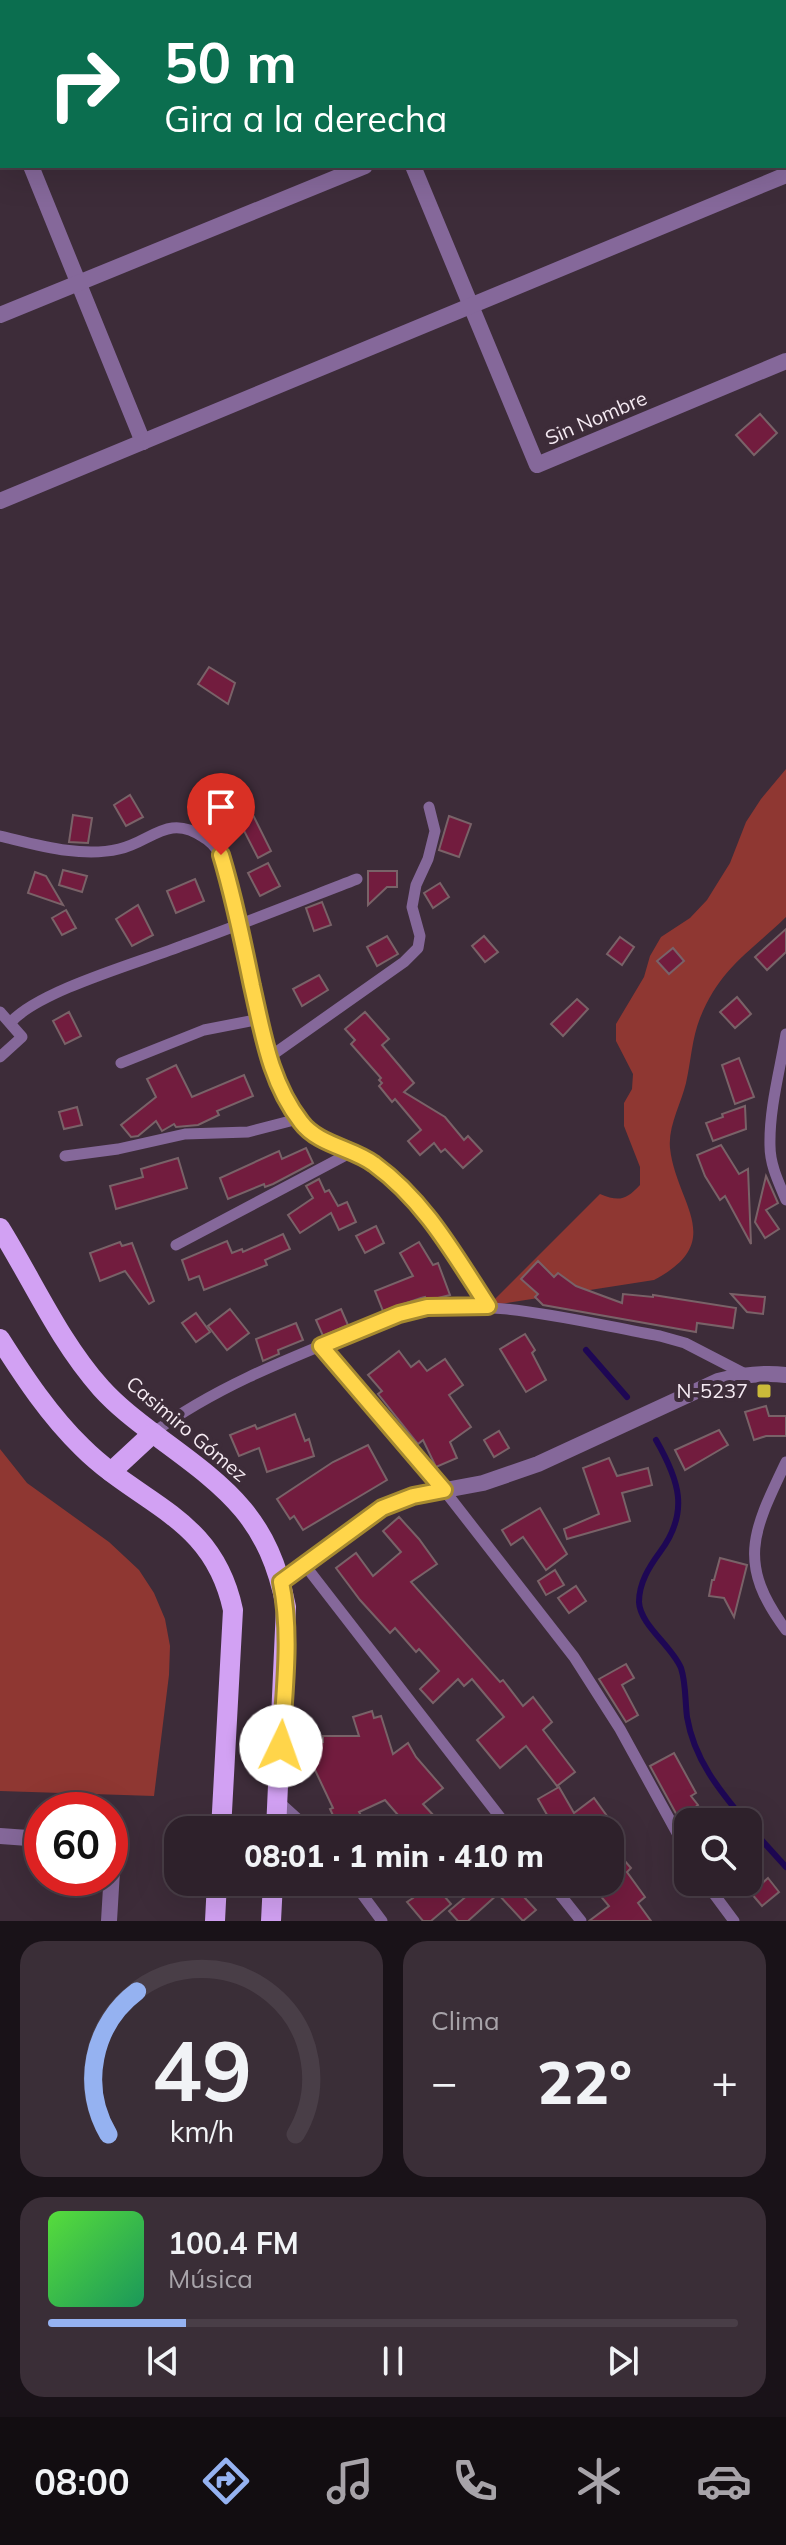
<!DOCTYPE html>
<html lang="es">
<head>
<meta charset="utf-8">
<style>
	body { margin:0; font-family:Mulish,sans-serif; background:#3a2e37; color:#f1f3f6; height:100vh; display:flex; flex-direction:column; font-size:30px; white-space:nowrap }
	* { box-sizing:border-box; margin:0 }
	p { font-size:26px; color:#a7a3a9 }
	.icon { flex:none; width:44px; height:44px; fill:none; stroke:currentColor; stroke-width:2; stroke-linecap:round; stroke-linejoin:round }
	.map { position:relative; height:1921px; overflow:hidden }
	.sheet { display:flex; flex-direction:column; gap:20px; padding:20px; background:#191218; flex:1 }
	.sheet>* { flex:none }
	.top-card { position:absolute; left:0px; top:0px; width:786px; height:168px; box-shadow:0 8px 32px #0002,0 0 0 2px #493e47; background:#0b6e4f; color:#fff; overflow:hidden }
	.fabs { position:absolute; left:674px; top:1808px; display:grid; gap:16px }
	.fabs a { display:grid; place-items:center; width:88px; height:88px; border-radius:16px; background:#2e212b; box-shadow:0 8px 32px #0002,0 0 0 2px #493e47; font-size:40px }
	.speed { position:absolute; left:24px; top:1792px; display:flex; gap:16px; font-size:40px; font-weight:700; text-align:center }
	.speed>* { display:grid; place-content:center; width:104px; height:104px; border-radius:50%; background:#2e212b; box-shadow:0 8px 32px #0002,0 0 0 2px #493e47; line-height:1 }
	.speed .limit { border:12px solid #d22; background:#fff; color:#111 }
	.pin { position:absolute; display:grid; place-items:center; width:68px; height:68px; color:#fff; margin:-82px -34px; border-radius:50% 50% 50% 0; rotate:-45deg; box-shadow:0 0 8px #0007 }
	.pin .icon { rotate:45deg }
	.me { position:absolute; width:88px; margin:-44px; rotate:3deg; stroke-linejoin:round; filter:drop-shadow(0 0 6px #0008) }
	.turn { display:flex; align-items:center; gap:28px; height:168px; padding:0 32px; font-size:36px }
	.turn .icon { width:104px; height:104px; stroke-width:2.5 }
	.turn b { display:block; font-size:56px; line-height:68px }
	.big { font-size:60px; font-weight:800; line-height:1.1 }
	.sheet .tile { flex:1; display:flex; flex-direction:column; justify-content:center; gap:12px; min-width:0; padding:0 28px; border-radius:24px; background:#3a2e37 }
	.sheet .dial { align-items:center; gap:0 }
	.dial svg { height:208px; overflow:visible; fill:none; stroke:#493e47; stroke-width:7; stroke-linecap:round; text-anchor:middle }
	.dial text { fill:#f1f3f6; stroke:none }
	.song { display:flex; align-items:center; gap:24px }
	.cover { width:96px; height:96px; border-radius:12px; background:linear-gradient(135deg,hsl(110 70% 55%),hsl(150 70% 35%)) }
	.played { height:8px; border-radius:4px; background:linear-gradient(90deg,#95b2f1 20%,#493e47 20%) }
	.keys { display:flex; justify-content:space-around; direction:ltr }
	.heat { display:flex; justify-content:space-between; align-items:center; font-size:44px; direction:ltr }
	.sheet .tiles { flex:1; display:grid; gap:20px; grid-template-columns:1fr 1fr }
	.tile:last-child { grid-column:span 2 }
	.trip { position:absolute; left:164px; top:1816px; width:460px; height:80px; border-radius:24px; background:#2e212b; box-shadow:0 8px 32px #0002,0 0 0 2px #493e47; font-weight:800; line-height:80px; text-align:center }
	.dock { display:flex; height:128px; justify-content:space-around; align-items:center; background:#120d11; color:#a7a3a9 }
	.dock .icon { width:56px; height:56px }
	.dock .active { color:#95b2f1 }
	.dock b { font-size:36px; color:#f1f3f6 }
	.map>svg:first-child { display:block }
	.green { fill:#8f3732 }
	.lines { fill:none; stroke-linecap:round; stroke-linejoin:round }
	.stream { stroke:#1e0754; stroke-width:6 }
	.building { fill:#721c3e; stroke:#796268; stroke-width:2 }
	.lane { stroke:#85689a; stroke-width:11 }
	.street { stroke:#85689a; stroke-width:16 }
	.primary { stroke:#d2a1f3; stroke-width:20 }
	.route-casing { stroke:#a68a30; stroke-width:20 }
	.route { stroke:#ffd54a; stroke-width:14 }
	.poi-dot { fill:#cbba39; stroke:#3d2c39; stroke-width:3 }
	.labels { text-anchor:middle; stroke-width:8; stroke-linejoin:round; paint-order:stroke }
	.street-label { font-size:20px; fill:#f5eaf2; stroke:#3d2c39 }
	.poi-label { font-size:20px; fill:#f5eaf2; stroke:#3d2c39; text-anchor:end }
</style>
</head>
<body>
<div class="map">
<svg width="786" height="1921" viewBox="0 0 786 1921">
	<rect width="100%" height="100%" fill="#3d2c39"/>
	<!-- green -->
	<g class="green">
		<path d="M 786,769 L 786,917 C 750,952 720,968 700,1018 C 692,1038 691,1061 686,1083 C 681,1104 668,1126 670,1148 C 676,1204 728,1241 654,1280 L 488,1306 L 600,1194 C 619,1202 626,1200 640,1185 L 640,1167 L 624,1126 L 624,1103 L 632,1089 L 633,1074 L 616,1041 L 616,1024 L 644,977 L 650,956 L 661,937 L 690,918 L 707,900 L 730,863 L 746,822 L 761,799 Z"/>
		<path d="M 0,1449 L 27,1483 L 109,1542 L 139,1570 L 154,1593 L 165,1619 L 170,1646 L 169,1675 L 154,1796 L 0,1791 Z"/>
	</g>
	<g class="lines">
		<!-- stream -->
		<g class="stream">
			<path d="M 586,1350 L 627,1397"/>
			<path d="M 656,1440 C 679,1480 690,1512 660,1552 C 649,1567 639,1583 639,1602 C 640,1625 672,1646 681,1668 C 686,1683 685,1701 687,1717 C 694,1759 719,1790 746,1822"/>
			<path d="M 748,1825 L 786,1867"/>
		</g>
	</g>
	<!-- building -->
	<g class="building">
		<path d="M 760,414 L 777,433 L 754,455 L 736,435 Z"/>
		<path d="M 209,667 L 235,683 L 228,704 L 198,684 Z"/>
		<path d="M 130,795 L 143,817 L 126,826 L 114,805 Z"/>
		<path d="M 250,809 L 271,851 L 258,858 L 236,815 Z"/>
		<path d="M 73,815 L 92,818 L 88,843 L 69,842 Z"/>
		<path d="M 449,816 L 471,824 L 459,857 L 439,850 Z"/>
		<path d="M 268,863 L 280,886 L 260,896 L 248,873 Z"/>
		<path d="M 63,870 L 87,876 L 82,892 L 59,885 Z"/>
		<path d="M 368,871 L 397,871 L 397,887 L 387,887 L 368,905 Z"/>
		<path d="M 35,872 L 46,876 L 63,905 L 28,893 Z"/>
		<path d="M 195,879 L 204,901 L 176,913 L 167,891 Z"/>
		<path d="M 440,883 L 449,897 L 433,908 L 424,893 Z"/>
		<path d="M 322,902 L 331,925 L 314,931 L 306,908 Z"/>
		<path d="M 138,905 L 153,935 L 132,946 L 116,919 Z"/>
		<path d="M 66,910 L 76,928 L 62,935 L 52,918 Z"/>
		<path d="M 786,929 L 786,952 L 767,970 L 755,957 Z"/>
		<path d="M 387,936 L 398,954 L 377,966 L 367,947 Z"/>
		<path d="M 484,936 L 498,952 L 485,962 L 472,946 Z"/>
		<path d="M 620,937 L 634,947 L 622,965 L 607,954 Z"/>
		<path d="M 673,948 L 684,961 L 669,974 L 657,961 Z"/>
		<path d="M 319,975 L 328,990 L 302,1006 L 293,989 Z"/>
		<path d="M 737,997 L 751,1014 L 735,1028 L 720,1012 Z"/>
		<path d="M 577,999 L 588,1009 L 563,1036 L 551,1024 Z"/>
		<path d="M 69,1012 L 81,1036 L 65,1044 L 53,1021 Z"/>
		<path d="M 365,1012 L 389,1039 L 382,1045 L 414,1083 L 404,1092 L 445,1117 L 464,1140 L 468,1136 L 482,1151 L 463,1168 L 445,1149 L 441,1152 L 434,1143 L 420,1155 L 408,1141 L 421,1130 L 395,1099 L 392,1102 L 379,1086 L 382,1083 L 379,1080 L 381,1078 L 351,1044 L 355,1040 L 345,1029 Z"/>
		<path d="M 739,1058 L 754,1097 L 735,1104 L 722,1065 Z"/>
		<path d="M 176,1065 L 192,1097 L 244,1075 L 253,1096 L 217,1111 L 219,1115 L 198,1125 L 176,1127 L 174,1124 L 162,1131 L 156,1121 L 138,1136 L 131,1137 L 121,1125 L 156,1097 L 147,1079 Z"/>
		<path d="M 745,1106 L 746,1129 L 713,1141 L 706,1123 L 723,1117 L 722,1114 Z"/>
		<path d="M 77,1107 L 82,1125 L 64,1129 L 59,1112 Z"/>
		<path d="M 721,1145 L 739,1174 L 748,1169 L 751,1244 L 725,1196 L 720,1200 L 705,1176 L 697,1155 Z"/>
		<path d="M 306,1148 L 313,1163 L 273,1184 L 265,1187 L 264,1184 L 228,1199 L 220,1178 L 279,1151 L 282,1159 Z"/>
		<path d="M 178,1158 L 187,1188 L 116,1209 L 110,1186 L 143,1177 L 141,1169 Z"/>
		<path d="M 766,1176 L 778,1203 L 766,1210 L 779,1229 L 765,1238 L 755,1222 Z"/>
		<path d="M 319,1179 L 325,1192 L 329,1190 L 338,1206 L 347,1202 L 356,1222 L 339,1230 L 331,1213 L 300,1233 L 288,1215 L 313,1198 L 306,1186 Z"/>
		<path d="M 376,1226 L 384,1243 L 365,1253 L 356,1236 Z"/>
		<path d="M 283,1234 L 290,1249 L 265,1260 L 267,1265 L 204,1290 L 199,1276 L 189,1280 L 182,1260 L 227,1241 L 232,1253 L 242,1249 L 243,1252 Z"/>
		<path d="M 120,1242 L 122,1246 L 132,1243 L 154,1301 L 149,1304 L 125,1271 L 100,1281 L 90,1253 Z"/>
		<path d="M 419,1242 L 433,1265 L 438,1263 L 450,1295 L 426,1301 L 425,1297 L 421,1298 L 383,1311 L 375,1291 L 413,1276 L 400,1253 Z"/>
		<path d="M 538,1261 L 554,1277 L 558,1273 L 576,1286 L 622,1303 L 623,1294 L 653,1297 L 653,1295 L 736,1308 L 733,1328 L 697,1323 L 696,1332 L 543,1305 L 535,1297 L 538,1294 L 521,1279 Z"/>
		<path d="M 731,1294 L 765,1297 L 763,1314 L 747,1312 Z"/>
		<path d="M 230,1309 L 249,1333 L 227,1350 L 208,1326 Z"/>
		<path d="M 341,1309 L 348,1325 L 323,1336 L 316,1320 Z"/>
		<path d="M 196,1313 L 210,1332 L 196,1342 L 182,1323 Z"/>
		<path d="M 296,1323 L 303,1340 L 278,1350 L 279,1354 L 263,1361 L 256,1339 Z"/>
		<path d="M 525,1334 L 535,1350 L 532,1353 L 546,1380 L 526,1392 L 500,1349 Z"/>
		<path d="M 399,1351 L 411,1367 L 419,1361 L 427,1371 L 445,1359 L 463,1385 L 449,1395 L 471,1427 L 450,1442 L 457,1458 L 436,1467 L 423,1440 L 418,1444 L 378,1394 L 382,1391 L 368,1375 Z"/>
		<path d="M 766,1406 L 769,1416 L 786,1416 L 786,1436 L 766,1436 L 754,1440 L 745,1412 Z"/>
		<path d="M 295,1414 L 305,1441 L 309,1439 L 314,1456 L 267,1472 L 259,1448 L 239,1456 L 230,1435 L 255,1425 L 257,1429 Z"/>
		<path d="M 719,1430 L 728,1445 L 685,1470 L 675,1450 Z"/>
		<path d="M 499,1431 L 509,1448 L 494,1457 L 484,1440 Z"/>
		<path d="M 368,1445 L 387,1480 L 303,1530 L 294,1516 L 290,1519 L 277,1499 L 333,1462 Z"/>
		<path d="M 609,1458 L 617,1476 L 648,1468 L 652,1485 L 622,1493 L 630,1521 L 567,1539 L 564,1529 L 599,1514 L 583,1468 Z"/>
		<path d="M 540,1508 L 567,1554 L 546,1570 L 523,1537 L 511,1545 L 502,1530 Z"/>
		<path d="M 399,1517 L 419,1539 L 437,1564 L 411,1582 L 500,1682 L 503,1680 L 523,1706 L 533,1697 L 552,1722 L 543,1730 L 575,1772 L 557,1786 L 526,1746 L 500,1768 L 477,1740 L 504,1717 L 472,1679 L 464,1686 L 458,1679 L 433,1703 L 420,1689 L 439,1671 L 419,1649 L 416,1652 L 395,1628 L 390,1633 L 360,1600 L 336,1568 L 356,1553 L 373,1576 L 401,1552 L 383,1531 Z"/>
		<path d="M 720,1558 L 747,1565 L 734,1617 L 724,1598 L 709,1596 L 712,1580 L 714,1580 Z"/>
		<path d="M 555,1570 L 564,1585 L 546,1595 L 538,1581 Z"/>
		<path d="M 576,1586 L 586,1601 L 569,1613 L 558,1598 Z"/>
		<path d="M 626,1664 L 634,1678 L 622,1685 L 638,1715 L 626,1722 L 599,1679 Z"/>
		<path d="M 372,1711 L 374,1718 L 381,1716 L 393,1754 L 408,1743 L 416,1757 L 443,1788 L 423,1804 L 447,1830 L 411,1830 L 385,1800 L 359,1812 L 370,1830 L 340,1830 L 330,1809 L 333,1808 L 315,1770 L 315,1742 L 323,1742 L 323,1736 L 359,1736 L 353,1717 Z"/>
		<path d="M 674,1753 L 696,1793 L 691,1796 L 698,1805 L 679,1819 L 650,1766 Z"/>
		<path d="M 559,1787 L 574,1813 L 594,1798 L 612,1823 L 602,1830 L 550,1830 L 554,1827 L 538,1799 Z"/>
		<path d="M 610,1844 L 631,1868 L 627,1872 L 645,1897 L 638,1903 L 651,1921 L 589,1921 L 609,1906 L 589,1882 L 610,1882 Z"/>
		<path d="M 768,1878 L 779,1892 L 762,1906 L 751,1893 Z"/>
		<path d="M 415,1882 L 432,1882 L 451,1904 L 431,1921 L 423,1921 L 407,1902 L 413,1898 L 406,1889 Z"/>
		<path d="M 483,1882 L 512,1882 L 511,1883 L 536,1910 L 523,1921 L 498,1894 L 468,1921 L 458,1921 L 449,1911 Z"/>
	</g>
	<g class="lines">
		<!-- lane -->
		<g class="lane">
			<path d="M 0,836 C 38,845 81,858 119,849 C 151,842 168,813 203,837 C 209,840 216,848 220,854 C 230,869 232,894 236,912 C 250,971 257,1039 282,1094 C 302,1140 333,1139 371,1161 C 382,1168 395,1178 404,1187 C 439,1221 462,1266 488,1306"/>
			<path d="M 0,1012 L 22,1037 L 0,1057"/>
			<path d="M 11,1022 C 40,990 141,962 184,945 C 242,924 300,901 357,879"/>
			<path d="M 786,1034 C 780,1070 769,1109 770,1146 C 770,1165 779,1183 786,1200"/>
			<path d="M 268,1058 L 404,962 L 418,948 L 420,936 L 412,907 L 416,885 L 428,859 L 435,831 L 429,807"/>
			<path d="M 121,1063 L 204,1030 L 260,1019"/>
			<path d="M 65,1156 L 118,1149 L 185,1134 L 248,1132 L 298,1119"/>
			<path d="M 176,1245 L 350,1153"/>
			<path d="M 321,1346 L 444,1490 L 574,1657 L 620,1729 L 688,1853"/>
			<path d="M 153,1433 C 226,1379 315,1349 399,1314 C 485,1294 575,1321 660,1336 L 685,1343 L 745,1374"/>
			<path d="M 786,1462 C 753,1531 736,1563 786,1630"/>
			<path d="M 304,1564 L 510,1830"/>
			<path d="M 278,1801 L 310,1830"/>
			<path d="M 353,1882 L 382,1921"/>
			<path d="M 550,1882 L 581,1921"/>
			<path d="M 705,1882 L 734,1921"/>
		</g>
		<!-- street -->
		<g class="street">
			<path d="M 345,0 L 345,2"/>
			<path d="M 717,0 L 718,2"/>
			<path d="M 324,2 L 328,0"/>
			<path d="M 0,90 L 2,95"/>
			<path d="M 0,134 L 2,134"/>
			<path d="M 784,159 L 786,163"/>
			<path d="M 31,166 L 143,442"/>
			<path d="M 413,166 L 537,465 L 786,361"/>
			<path d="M 0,315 L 365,166"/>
			<path d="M 0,501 L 786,175"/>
			<path d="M 281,1582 L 382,1508 L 413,1496 L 483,1483 L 538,1464 L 718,1381 C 741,1375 762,1372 786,1375"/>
			<path d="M 0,1836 L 42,1839"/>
			<path d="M 109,1921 L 112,1871 L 110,1866"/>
		</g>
		<!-- primary -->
		<g class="primary">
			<path d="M 0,1228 C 33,1281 59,1341 101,1388 C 119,1408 141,1424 162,1440 C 230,1490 269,1520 286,1607 L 276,1830"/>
			<path d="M 0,1339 C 24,1377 50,1416 82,1447 C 141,1506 213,1516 233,1610 L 221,1830"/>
			<path d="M 111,1472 L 153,1433"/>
			<path d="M 215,1921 L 217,1882"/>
			<path d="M 271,1921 L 273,1882"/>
		</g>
	</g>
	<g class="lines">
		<defs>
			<path id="route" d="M 221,855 C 234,898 243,942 252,986 C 263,1034 270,1082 301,1122 C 318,1145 353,1148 374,1164 C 425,1201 454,1254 488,1306 L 427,1307 L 399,1314 L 321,1346 L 444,1490 L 413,1496 L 382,1508 L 281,1582 C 292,1635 284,1692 281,1746"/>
		</defs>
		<!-- route casing -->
		<use href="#route" class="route-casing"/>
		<!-- route -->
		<use href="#route" class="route"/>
	</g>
	<!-- markers -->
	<rect class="poi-dot" x="756" y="1383" width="16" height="16" rx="4"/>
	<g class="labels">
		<!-- street labels -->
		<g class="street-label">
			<text transform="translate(596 418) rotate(-23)" y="7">Sin Nombre</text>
			<text transform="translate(187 1429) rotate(40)" y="7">Casimiro Gómez</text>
		</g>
		<!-- poi labels -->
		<g class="poi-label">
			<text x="748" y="1398">N-5237</text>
		</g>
	</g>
</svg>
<div class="fabs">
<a><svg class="icon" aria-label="search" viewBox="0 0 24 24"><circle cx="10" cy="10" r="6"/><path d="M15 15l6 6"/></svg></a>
</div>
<div class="speed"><div class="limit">60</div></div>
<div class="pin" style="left:221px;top:855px;background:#d93025"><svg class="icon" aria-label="arrive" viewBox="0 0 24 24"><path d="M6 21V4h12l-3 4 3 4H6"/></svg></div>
<svg class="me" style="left:281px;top:1746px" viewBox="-20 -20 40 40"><circle r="19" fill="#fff"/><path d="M0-13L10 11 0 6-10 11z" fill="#ffd54a"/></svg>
<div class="trip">08:01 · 1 min · 410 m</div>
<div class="top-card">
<div class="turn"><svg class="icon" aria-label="right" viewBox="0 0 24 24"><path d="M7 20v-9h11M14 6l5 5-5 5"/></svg><div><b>50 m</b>Gira a la derecha</div></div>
</div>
</div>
<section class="sheet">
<div class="tiles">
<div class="tile dial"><svg viewBox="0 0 100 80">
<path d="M14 69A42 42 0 1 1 86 69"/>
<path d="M14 69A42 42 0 0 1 25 14" stroke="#95b2f1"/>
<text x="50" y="56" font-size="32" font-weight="700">49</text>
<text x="50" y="72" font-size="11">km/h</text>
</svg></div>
<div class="tile"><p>Clima</p>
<div class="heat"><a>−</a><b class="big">22°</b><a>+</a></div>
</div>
<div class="tile">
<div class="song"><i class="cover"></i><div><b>100.4 FM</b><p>Música</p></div></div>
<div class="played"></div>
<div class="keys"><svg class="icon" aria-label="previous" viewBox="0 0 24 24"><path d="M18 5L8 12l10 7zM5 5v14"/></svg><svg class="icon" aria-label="pause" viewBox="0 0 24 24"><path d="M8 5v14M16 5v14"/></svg><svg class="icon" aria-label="next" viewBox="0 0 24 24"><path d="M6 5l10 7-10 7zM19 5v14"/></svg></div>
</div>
</div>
</section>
<nav class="dock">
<b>08:00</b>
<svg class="icon active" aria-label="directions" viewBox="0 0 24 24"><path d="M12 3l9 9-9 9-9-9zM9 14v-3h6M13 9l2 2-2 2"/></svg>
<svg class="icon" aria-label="music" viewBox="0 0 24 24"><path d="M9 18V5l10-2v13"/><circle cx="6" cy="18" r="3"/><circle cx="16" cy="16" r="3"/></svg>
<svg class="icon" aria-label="phone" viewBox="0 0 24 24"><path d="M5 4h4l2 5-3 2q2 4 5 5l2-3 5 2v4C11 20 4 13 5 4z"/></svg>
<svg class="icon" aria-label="climate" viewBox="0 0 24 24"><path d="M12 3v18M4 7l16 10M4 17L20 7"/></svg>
<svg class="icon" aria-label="car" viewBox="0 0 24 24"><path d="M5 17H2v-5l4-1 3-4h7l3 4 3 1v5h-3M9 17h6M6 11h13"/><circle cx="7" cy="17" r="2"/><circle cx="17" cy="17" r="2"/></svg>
</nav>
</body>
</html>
